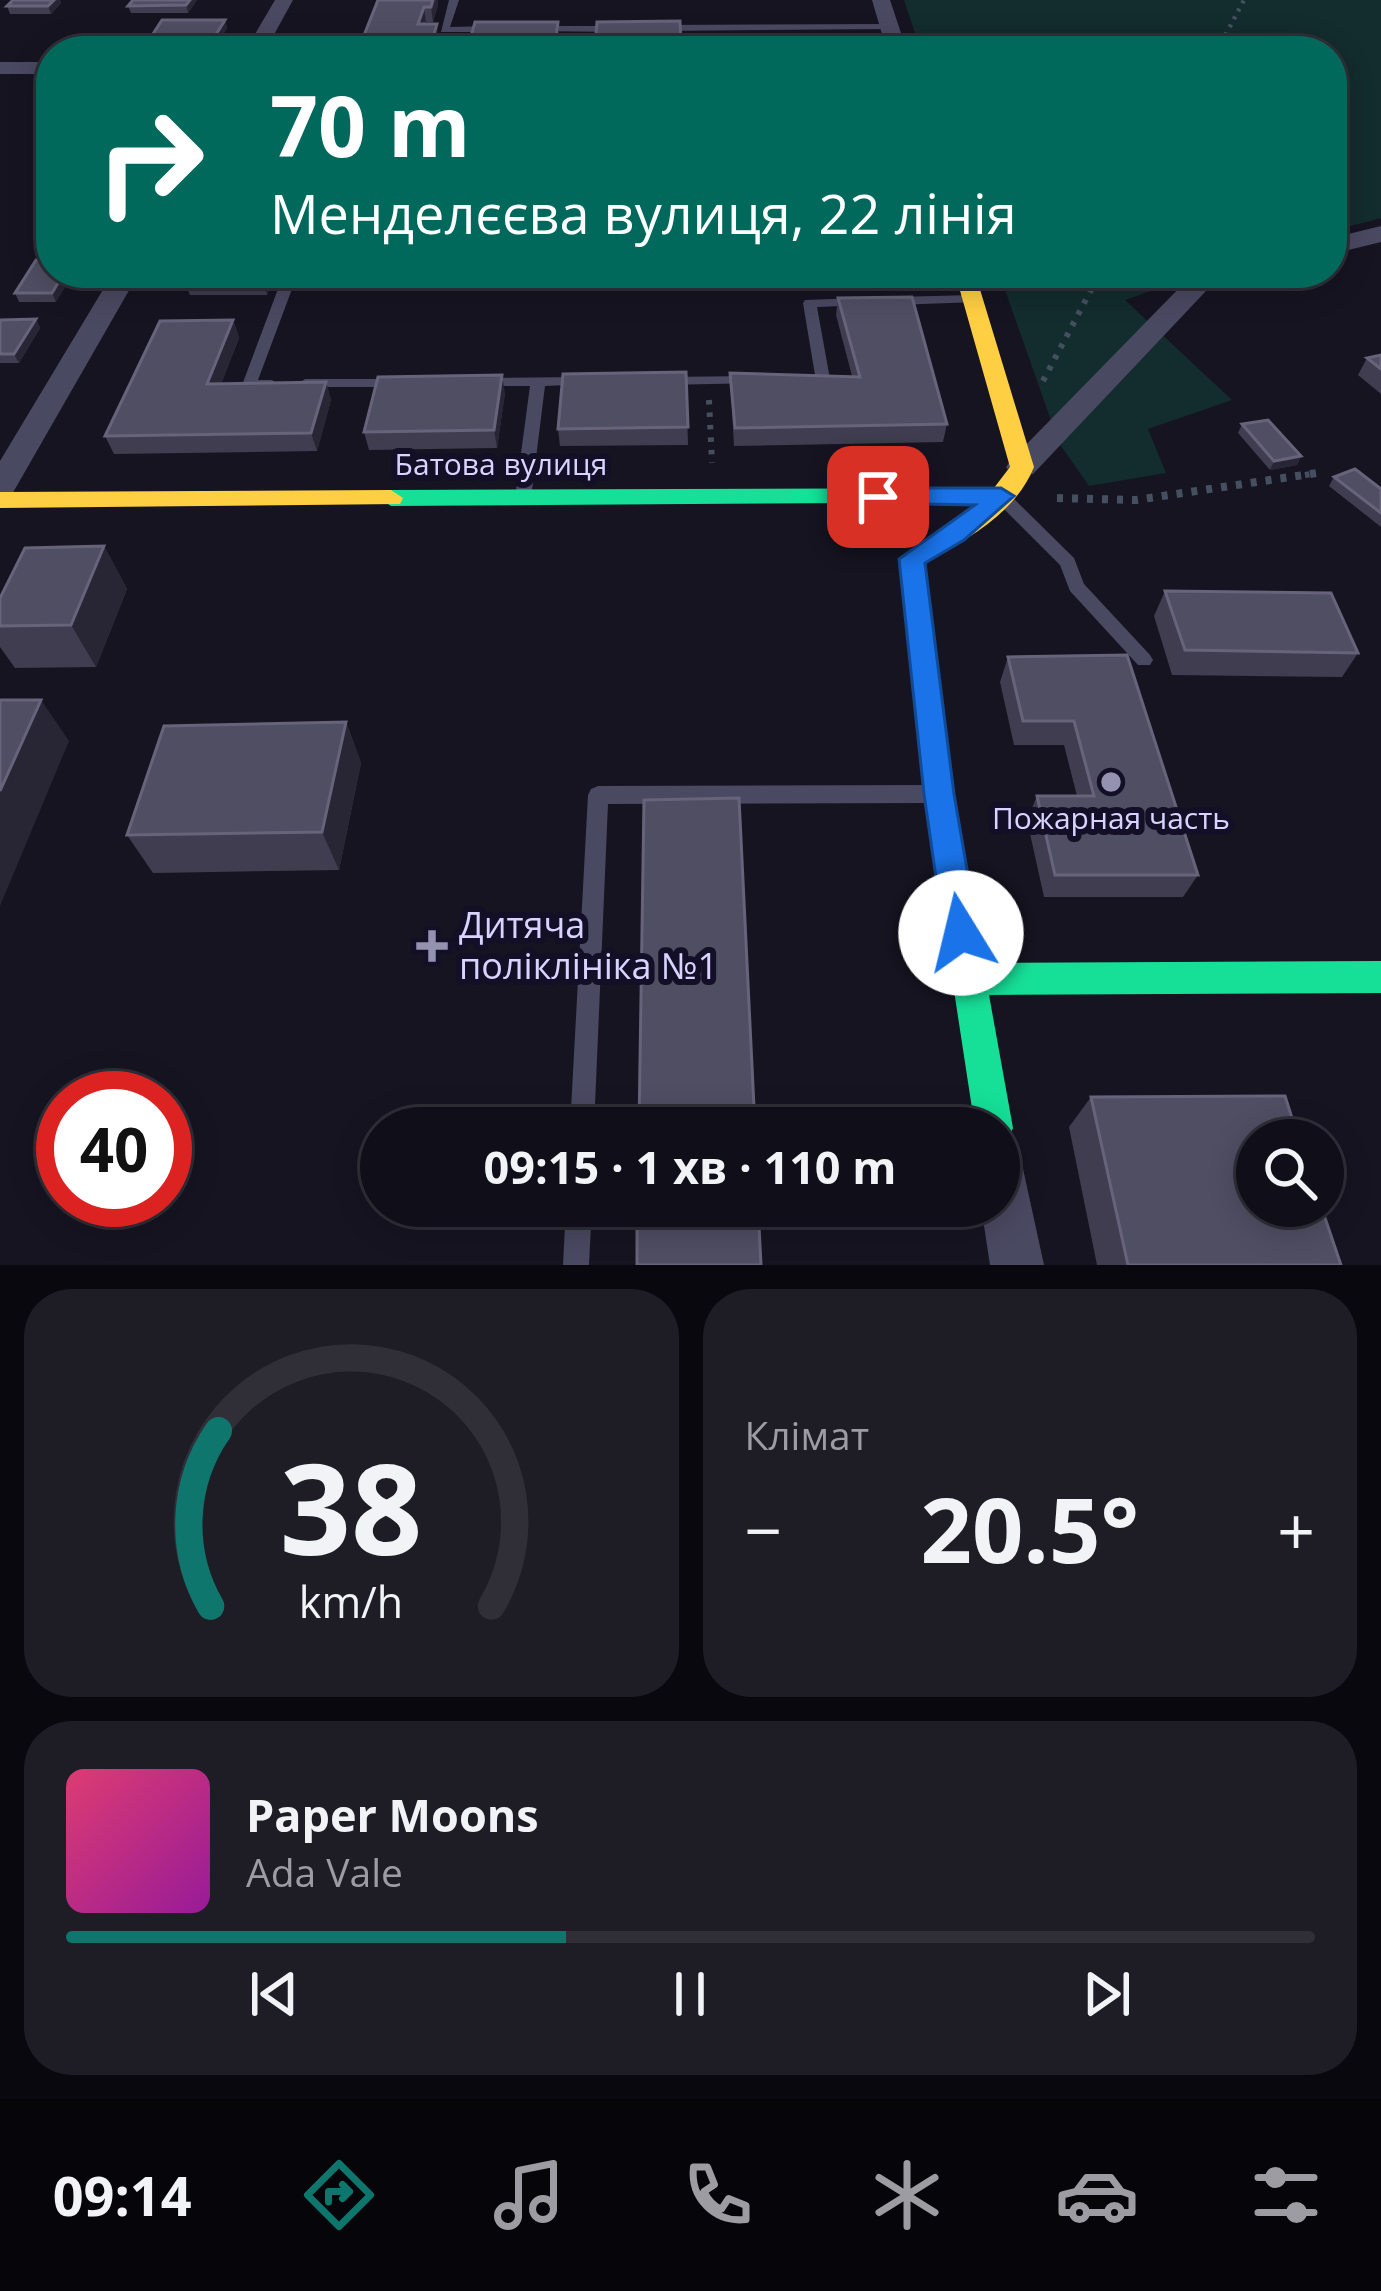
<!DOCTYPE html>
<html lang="uk">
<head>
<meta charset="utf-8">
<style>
	body { margin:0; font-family:"Open Sans",sans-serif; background:#1e1d26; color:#f1f3f6; height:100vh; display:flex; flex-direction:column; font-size:45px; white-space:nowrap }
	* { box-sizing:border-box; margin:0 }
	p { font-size:39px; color:#9c9ca2 }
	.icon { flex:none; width:66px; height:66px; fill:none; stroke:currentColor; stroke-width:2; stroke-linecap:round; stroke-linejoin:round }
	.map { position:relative; height:1265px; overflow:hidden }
	.side { display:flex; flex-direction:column; gap:24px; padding:24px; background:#09080e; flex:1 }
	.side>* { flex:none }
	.banner { position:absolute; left:36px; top:36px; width:1311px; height:252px; border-radius:48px; box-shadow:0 6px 30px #0003,0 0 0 3px #302f38; background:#00695c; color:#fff; overflow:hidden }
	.tools { position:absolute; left:1236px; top:1119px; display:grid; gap:24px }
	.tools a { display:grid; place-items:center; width:108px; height:108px; border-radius:50%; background:#100f19; box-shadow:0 6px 30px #0003,0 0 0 3px #302f38; font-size:60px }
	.speed { position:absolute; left:36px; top:1071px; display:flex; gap:24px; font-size:60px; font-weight:700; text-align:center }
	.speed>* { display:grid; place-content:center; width:156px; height:156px; border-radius:50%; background:#100f19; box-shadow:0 6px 30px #0003,0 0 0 3px #302f38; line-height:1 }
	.speed .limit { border:18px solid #d22; background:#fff; color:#111 }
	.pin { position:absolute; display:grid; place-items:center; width:102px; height:102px; color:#fff; margin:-51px; border-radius:24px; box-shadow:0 6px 18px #0006 }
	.me { position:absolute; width:132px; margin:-66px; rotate:351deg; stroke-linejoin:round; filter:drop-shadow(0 0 9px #0008) }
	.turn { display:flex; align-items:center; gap:42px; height:252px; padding:0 36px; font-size:54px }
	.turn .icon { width:156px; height:156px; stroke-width:2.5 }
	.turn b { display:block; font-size:84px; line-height:102px }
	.big { font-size:90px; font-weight:700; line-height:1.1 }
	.side .widget { flex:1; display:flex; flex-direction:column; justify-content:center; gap:18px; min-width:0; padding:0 42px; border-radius:48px; background:#1e1d26 }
	.side .dial { align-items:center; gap:0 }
	.dial svg { height:312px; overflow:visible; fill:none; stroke:#302f38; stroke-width:7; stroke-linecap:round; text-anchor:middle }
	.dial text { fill:#f1f3f6; stroke:none }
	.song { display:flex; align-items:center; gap:36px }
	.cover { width:144px; height:144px; border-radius:18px; background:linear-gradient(135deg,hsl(340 70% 55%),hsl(300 70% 35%)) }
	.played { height:12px; border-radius:6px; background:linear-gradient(90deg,#0f766e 40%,#302f38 40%) }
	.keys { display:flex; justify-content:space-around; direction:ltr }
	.heat { display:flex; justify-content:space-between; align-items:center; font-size:66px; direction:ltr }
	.side .tiles { flex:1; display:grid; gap:24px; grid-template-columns:1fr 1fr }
	.widget:last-child { grid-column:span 2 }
	.trip { position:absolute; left:360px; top:1107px; width:660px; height:120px; border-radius:60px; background:#100f19; box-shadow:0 6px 30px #0003,0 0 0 3px #302f38; font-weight:700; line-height:120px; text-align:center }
	.tab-bar { display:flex; height:192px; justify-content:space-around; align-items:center; background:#06060a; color:#9c9ca2 }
	.tab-bar .icon { width:84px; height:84px }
	.tab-bar .on { color:#0f766e }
	.tab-bar b { font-size:54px; color:#f1f3f6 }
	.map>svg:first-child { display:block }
	.green { fill:#132c2d }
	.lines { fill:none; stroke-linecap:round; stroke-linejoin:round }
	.path-far2 { stroke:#44505f; stroke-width:4.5; stroke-dasharray:3 6; stroke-linecap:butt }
	.path-far1 { stroke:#44505f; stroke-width:6; stroke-dasharray:4.5 8; stroke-linecap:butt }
	.path { stroke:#44505f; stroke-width:8; stroke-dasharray:6 9; stroke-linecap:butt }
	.lane { fill:#4a4962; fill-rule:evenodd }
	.street { fill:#4a4962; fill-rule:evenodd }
	.fast { fill:#16e098; fill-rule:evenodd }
	.slow { fill:#ffcf43; fill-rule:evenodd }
	.wall { fill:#403d50 }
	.shaded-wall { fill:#282635 }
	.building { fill:#504e63; stroke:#66637b; stroke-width:3 }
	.route { fill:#1a73e8; stroke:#114b97; stroke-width:3 }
	.poi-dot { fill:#9591b1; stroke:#130f26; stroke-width:4.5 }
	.labels { text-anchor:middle; stroke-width:12; stroke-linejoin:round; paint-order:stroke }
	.street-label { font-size:30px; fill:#d9d4ff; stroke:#130f26 }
	.poi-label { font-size:30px; fill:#d9d4ff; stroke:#130f26 }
	.near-poi-label { font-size:36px; fill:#d9d4ff; stroke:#130f26; text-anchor:start }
</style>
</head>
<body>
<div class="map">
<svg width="1381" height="1265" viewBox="0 0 1381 1265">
	<rect width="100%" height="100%" fill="#161421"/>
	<!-- green -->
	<g class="green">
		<path d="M 904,0 L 1381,0 L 1381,218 L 1332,231 L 1332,51 L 921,51 Z"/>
		<path d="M 999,273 L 1203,273 L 1125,300 L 1232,400 L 1148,429 L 1166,473 L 1089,486 L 1059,443 Z"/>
	</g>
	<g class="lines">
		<!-- path-far2 -->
		<path class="path-far2" d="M 1217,51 L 1244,0"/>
		<!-- path-far1 -->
		<g class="path-far1">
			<path d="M 1043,381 L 1100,273"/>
			<path d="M 709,400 L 712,463"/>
			<path d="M 1305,475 L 1317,473"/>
		</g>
		<!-- path -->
		<path class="path" d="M 1057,498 L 1136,500 L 1317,473"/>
		<!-- lane -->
		<g class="lane">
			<path d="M 449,0 L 459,0 L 450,27 L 494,26 L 499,29 L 494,32 L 441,32 Z"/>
			<path d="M 889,24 L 892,25 L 892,29 L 660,31 L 655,28 L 660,25 Z"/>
			<path d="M 534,26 L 620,26 L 625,29 L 620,32 L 531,31 L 529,29 Z"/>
			<path d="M 284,273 L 298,273 L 258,380 L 272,380 L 279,385 L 272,390 L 244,388 L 242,385 Z"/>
			<path d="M 973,295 L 980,299 L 978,302 L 894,305 L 887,301 L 894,297 Z"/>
			<path d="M 860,298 L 865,299 L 865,305 L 817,307 L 830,379 L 823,383 L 798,382 L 798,376 L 815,375 L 803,303 L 805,300 Z"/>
			<path d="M 752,376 L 759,380 L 757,383 L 665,385 L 658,381 L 665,377 Z"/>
			<path d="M 584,377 L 589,378 L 589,384 L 545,386 L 531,498 L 529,502 L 517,502 L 515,498 L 530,386 L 479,386 L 472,382 L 479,378 Z"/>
			<path d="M 305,379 L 398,379 L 405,383 L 398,387 L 300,387 L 298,384 Z"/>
			<path d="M 1003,493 L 1009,494 L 1074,558 L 1084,584 L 1150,655 L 1153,660 L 1150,665 L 1138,665 L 1070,591 L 1060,565 L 997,502 L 995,498 L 997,494 Z"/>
			<path d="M 932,785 L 939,788 L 942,794 L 939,800 L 932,803 L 608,804 L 594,1128 L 570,1128 L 588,795 L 591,789 L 598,786 Z"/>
			<path d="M 566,1206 L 592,1206 L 589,1265 L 563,1265 Z"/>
		</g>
		<!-- street -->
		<g class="street">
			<path d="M 275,0 L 293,0 L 265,51 L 245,51 Z"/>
			<path d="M 872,0 L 890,0 L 907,51 L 887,51 Z"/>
			<rect x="0" y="62" width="51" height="12"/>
			<path d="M 1381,226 L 1381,242 L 1332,254 L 1332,238 Z"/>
			<path d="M 113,273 L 139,273 L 11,496 L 0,499 L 0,461 Z"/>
			<path d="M 1205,273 L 1243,273 L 1206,291 L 1033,474 L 1011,474 L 1006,467 L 1011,460 L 1188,279 Z"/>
			<path d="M 999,1134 L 1017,1141 L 1044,1265 L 990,1265 L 981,1206 L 999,1206 Z"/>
		</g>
		<!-- fast -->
		<g class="fast">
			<path d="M 1001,488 L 1013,496 L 1010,502 L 391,506 L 379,498 L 391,490 Z"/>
			<path d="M 922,638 L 932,641 L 936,648 L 954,794 L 984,963 L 1381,961 L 1381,993 L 989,995 L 1013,1128 L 1007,1141 L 999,1144 L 999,1128 L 975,1128 L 924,794 L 908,648 L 912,641 Z"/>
		</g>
		<!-- slow -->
		<g class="slow">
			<path d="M 955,273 L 975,273 L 1034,467 C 1015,514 967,539 925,563 L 936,648 L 932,655 L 912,655 L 908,648 L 899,559 L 984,501 L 1010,467 Z"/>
			<path d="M 391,490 L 403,498 L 400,504 L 0,508 L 0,492 Z"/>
		</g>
	</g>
	<!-- wall -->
	<g class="wall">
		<path d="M 13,0 L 60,0 L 61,3 L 51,14 L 10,14 L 7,6 Z"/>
		<path d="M 133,0 L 197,0 L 188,13 L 131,13 L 128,6 Z"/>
		<path d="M 378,0 L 438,0 L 438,5 L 433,22 L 426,22 L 426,24 L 439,39 L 436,51 L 359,51 L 359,48 Z"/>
		<path d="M 225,20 L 227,28 L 217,44 L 153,44 L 151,37 Z"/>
		<path d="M 680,21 L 681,51 L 595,51 L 597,22 Z"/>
		<path d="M 559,37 L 557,51 L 469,51 L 468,47 Z"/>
		<path d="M 51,260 L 56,302 L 19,302 L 15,293 Z"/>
		<path d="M 186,273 L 276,273 L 267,295 L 190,295 L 183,278 Z"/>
		<path d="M 838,298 L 947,424 L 943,442 L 734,446 L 730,373 L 852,376 L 836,315 Z"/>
		<path d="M 36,319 L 40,328 L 19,363 L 0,363 L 0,320 Z"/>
		<path d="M 233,320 L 239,338 L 221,384 L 326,382 L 331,400 L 317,451 L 114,454 L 105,436 Z"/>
		<path d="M 1381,355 L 1381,394 L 1358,375 L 1367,358 Z"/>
		<path d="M 686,372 L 688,445 L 560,446 L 558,429 Z"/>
		<path d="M 505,393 L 497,448 L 369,450 L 364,432 Z"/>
		<path d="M 1242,424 L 1301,456 L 1297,465 L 1270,470 L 1238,433 Z"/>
		<path d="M 1334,477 L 1381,489 L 1381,527 L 1329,486 Z"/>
		<path d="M 104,546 L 127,589 L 96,667 L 15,668 L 0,647 L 0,598 Z"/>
		<path d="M 1165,591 L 1358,653 L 1342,677 L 1172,675 L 1154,616 Z"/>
		<path d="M 1127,655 L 1198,875 L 1183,897 L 1044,897 L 1027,820 L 1037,796 L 1077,796 L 1064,745 L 1014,745 L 1000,682 L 1008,657 Z"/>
		<path d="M 346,722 L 361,763 L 339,870 L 153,873 L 127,835 Z"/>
		<path d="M 1091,1097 L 1341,1265 L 1097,1265 L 1069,1127 Z"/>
	</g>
	<!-- shaded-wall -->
	<g class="shaded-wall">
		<path d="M 54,0 L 60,0 L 61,3 L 51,14 L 48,6 Z"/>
		<path d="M 190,0 L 197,0 L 188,13 L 186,5 Z"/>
		<path d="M 433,0 L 438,0 L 438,5 L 433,22 L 431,7 Z"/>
		<path d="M 424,7 L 426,22 L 421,39 L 418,24 Z"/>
		<path d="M 225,20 L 227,28 L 217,44 L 215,36 Z"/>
		<path d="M 558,22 L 559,37 L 557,51 L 555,51 Z"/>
		<path d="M 437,24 L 439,39 L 436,51 L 430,51 Z"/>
		<path d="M 64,273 L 74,273 L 56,302 L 52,293 Z"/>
		<path d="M 264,273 L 276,273 L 267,295 L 262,278 Z"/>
		<path d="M 36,319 L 40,328 L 19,363 L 14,354 Z"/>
		<path d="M 233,320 L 239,338 L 214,402 L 207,384 Z"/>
		<path d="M 502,375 L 505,393 L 497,448 L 494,430 Z"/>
		<path d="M 326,382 L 331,400 L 317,451 L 311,433 Z"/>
		<path d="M 1301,456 L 1297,465 L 1270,470 L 1274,461 Z"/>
		<path d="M 104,546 L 127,589 L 96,667 L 71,625 Z"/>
		<path d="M 41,700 L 69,741 L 0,906 L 0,791 Z"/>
		<path d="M 346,722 L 361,763 L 339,870 L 322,832 Z"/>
	</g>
	<!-- building -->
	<g class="building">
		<path d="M 13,0 L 54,0 L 48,6 L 7,6 Z"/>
		<path d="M 133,0 L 190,0 L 186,5 L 128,6 Z"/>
		<path d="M 378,0 L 433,0 L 431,7 L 424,7 L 418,24 L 437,24 L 430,47 L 359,48 Z"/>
		<path d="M 162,20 L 225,20 L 215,36 L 151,37 Z"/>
		<path d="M 680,21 L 681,45 L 595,46 L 597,22 Z"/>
		<path d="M 475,22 L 558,22 L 555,46 L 468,47 Z"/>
		<path d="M 780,37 L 782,51 L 751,51 L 755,38 Z"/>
		<path d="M 36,260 L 51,260 L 51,273 L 64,273 L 52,293 L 15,293 Z"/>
		<path d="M 186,273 L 264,273 L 262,278 L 183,278 Z"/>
		<path d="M 912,297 L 947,424 L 735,428 L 730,373 L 860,377 L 838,298 Z"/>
		<path d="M 36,319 L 14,354 L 0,354 L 0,320 Z"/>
		<path d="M 233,320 L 207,384 L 326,382 L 311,433 L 105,436 L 160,321 Z"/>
		<path d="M 1381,355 L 1381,369 L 1367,358 Z"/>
		<path d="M 686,372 L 688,427 L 558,429 L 563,374 Z"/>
		<path d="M 502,375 L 494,430 L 364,432 L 378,377 Z"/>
		<path d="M 1268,420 L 1301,456 L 1274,461 L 1242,424 Z"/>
		<path d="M 1355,469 L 1381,489 L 1381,513 L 1334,477 Z"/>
		<path d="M 104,546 L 71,625 L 0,626 L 0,598 L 25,548 Z"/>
		<path d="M 1165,591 L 1331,593 L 1358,653 L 1185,650 Z"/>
		<path d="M 1127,655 L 1198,875 L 1055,875 L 1037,796 L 1094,796 L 1074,721 L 1023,721 L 1008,657 Z"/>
		<path d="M 0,700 L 41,700 L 0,791 Z"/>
		<path d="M 346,722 L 322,832 L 127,835 L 164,726 Z"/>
		<path d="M 739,798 L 755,1128 L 639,1128 L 644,800 Z"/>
		<path d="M 1285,1096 L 1299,1140 L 1257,1140 L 1257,1206 L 1321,1206 L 1341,1265 L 1128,1265 L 1091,1097 Z"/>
		<path d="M 637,1206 L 758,1206 L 761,1265 L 637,1265 Z"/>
	</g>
	<!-- route -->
	<path class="route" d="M 878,488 L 1001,488 L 1014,496 L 964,540 L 925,563 L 954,794 L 978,933 L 973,944 L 961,948 L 949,944 L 944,933 L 924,794 L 899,559 L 975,505 L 869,503 L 869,491 Z"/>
	<!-- markers -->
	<g class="poi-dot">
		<circle cx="1111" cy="782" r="12"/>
		<path d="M426 928h12v12h12v12h-12v12h-12v-12h-12v-12h12z"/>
	</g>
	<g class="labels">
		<!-- street labels -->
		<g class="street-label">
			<text x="501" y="475">Батова вулиця</text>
		</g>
		<!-- poi labels -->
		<g class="poi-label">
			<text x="1111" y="829">Пожарная часть</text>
		</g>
		<!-- near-poi labels -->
		<g class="near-poi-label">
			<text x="459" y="938">Дитяча<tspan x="459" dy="41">поліклініка №1</tspan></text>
		</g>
	</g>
</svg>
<div class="tools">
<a><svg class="icon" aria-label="search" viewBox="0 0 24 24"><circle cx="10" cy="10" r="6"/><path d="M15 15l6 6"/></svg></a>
</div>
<div class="speed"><div class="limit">40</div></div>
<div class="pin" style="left:878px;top:497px;background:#d93025"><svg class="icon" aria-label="arrive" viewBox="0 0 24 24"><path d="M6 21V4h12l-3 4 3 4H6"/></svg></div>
<svg class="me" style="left:961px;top:933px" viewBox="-20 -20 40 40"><circle r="19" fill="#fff"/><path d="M0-13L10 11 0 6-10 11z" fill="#1a73e8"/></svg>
<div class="trip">09:15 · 1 хв · 110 m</div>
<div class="banner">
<div class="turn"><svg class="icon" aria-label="right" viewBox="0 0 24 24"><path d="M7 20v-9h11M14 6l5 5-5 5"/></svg><div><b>70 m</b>Менделєєва вулиця, 22 лінія</div></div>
</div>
</div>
<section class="side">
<div class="tiles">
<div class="widget dial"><svg viewBox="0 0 100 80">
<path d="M14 69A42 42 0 1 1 86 69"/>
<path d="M14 69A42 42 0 0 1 16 24" stroke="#0f766e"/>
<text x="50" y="56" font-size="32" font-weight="700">38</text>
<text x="50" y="72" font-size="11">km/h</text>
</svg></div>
<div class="widget"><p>Клімат</p>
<div class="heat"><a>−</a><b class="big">20.5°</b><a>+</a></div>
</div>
<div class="widget">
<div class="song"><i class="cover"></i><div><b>Paper Moons</b><p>Ada Vale</p></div></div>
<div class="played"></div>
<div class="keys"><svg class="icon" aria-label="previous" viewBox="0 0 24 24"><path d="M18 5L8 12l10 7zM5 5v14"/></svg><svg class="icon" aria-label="pause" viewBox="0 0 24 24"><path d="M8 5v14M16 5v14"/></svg><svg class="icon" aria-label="next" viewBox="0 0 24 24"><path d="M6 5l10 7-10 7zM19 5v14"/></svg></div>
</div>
</div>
</section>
<nav class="tab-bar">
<b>09:14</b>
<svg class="icon on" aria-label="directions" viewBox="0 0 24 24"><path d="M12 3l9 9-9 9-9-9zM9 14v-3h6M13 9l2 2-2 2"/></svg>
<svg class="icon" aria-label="music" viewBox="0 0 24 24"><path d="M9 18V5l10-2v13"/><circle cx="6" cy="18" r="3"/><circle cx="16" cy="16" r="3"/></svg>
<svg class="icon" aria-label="phone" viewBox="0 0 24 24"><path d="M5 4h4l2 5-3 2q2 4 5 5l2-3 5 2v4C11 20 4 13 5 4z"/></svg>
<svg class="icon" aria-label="climate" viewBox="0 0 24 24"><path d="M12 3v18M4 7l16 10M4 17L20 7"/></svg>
<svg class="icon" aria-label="car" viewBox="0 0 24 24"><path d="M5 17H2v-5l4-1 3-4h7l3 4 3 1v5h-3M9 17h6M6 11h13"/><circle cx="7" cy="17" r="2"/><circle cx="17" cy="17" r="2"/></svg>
<svg class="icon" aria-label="filters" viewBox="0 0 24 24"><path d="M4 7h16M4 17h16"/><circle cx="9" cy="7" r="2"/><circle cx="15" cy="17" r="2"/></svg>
</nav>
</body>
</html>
